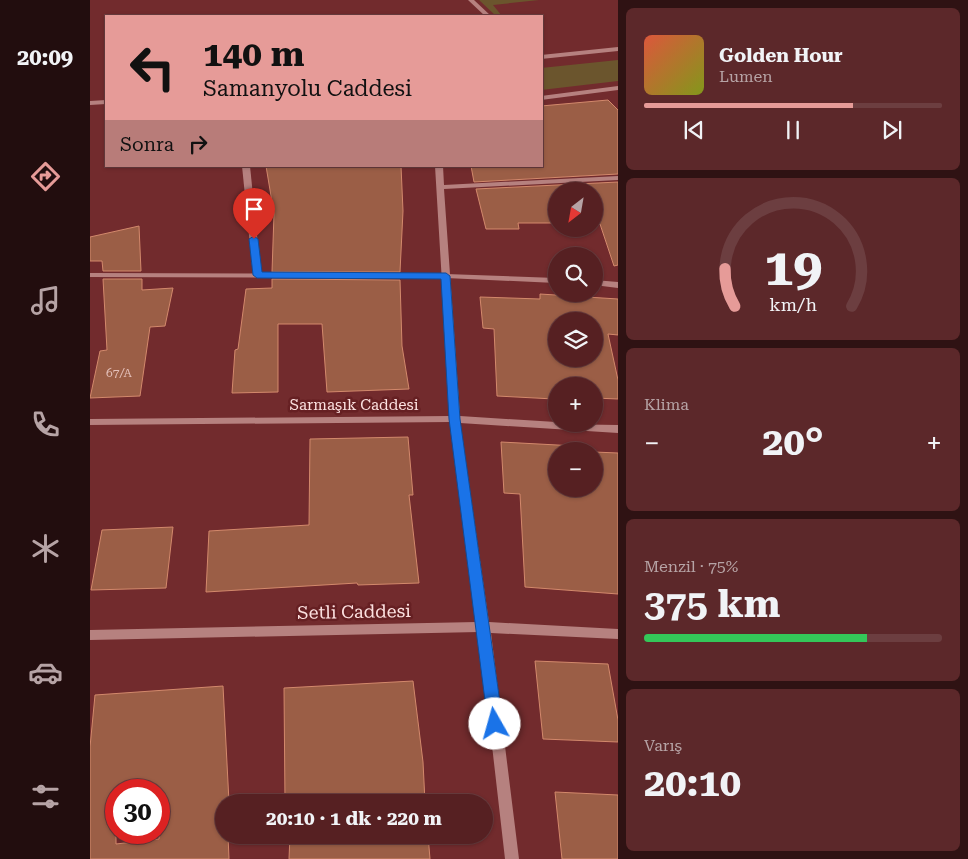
<!DOCTYPE html>
<html lang="tr">
<head>
<meta charset="utf-8">
<style>
	body { margin:0; font-family:"Roboto Serif",serif; background:#5c282a; color:#f1f3f6; height:100vh; display:flex; flex-direction:column; font-size:19px; white-space:nowrap }
	* { box-sizing:border-box; margin:0 }
	p { font-size:16px; color:#b6a3a5 }
	.icon { flex:none; width:28px; height:28px; fill:none; stroke:currentColor; stroke-width:2; stroke-linecap:round; stroke-linejoin:round }
	.map { position:relative; flex:1; overflow:hidden }
	.details { display:flex; flex-direction:column; gap:8px; padding:8px; background:#2f1213; width:350px }
	.details>* { flex:none }
	.hud { position:absolute; left:15px; top:15px; width:438px; height:152px; border-radius:0px; box-shadow:0 1px 4px #0004,0 0 0 1px #6c3e40; background:#e69b98; color:#111; overflow:hidden }
	.needle { width:32px; rotate:211deg }
	.fabs { position:absolute; left:458px; top:182px; display:grid; gap:10px }
	.fabs a { display:grid; place-items:center; width:55px; height:55px; border-radius:50%; background:#562022; box-shadow:0 1px 4px #0004,0 0 0 1px #6c3e40; font-size:25px }
	.speed { position:absolute; left:15px; top:779px; display:flex; gap:10px; font-size:25px; font-weight:700; text-align:center }
	.speed>* { display:grid; place-content:center; width:65px; height:65px; border-radius:50%; background:#562022; box-shadow:0 1px 4px #0004,0 0 0 1px #6c3e40; line-height:1 }
	.speed .limit { border:8px solid #d22; background:#fff; color:#111 }
	.pin { position:absolute; display:grid; place-items:center; width:42px; height:42px; color:#fff; margin:-51px -21px; border-radius:50% 50% 50% 0; rotate:-45deg; box-shadow:0 0 5px #0007 }
	.pin .icon { rotate:45deg }
	.me { position:absolute; width:55px; margin:-28px; rotate:353deg; stroke-linejoin:round; filter:drop-shadow(0 0 4px #0008) }
	.turn { display:flex; align-items:center; gap:18px; height:105px; padding:0 15px; font-size:22px }
	.turn .icon { width:65px; height:65px; stroke-width:2.5 }
	.turn b { display:block; font-size:35px; line-height:42px }
	.then { display:flex; align-items:center; height:48px; padding:0 15px; background:#0003; gap:10px; font-size:19px }
	.big { font-size:38px; font-weight:700; line-height:1.1 }
	.details .card { flex:1; display:flex; flex-direction:column; justify-content:center; gap:8px; min-width:0; padding:0 18px; border-radius:8px; background:#5c282a }
	.details .dial { align-items:center; gap:0 }
	.dial svg { height:130px; overflow:visible; fill:none; stroke:#6c3e40; stroke-width:7; stroke-linecap:round; text-anchor:middle }
	.dial text { fill:#f1f3f6; stroke:none }
	.song { display:flex; align-items:center; gap:15px }
	.cover { width:60px; height:60px; border-radius:8px; background:linear-gradient(135deg,hsl(10 70% 55%),hsl(70 70% 35%)) }
	.played { height:5px; border-radius:2px; background:linear-gradient(90deg,#e69b98 70%,#6c3e40 70%) }
	.keys { display:flex; justify-content:space-around; direction:ltr }
	.heat { display:flex; justify-content:space-between; align-items:center; font-size:28px; direction:ltr }
	.charge { height:8px; border-radius:4px; background:linear-gradient(90deg,#34c759 75%,#6c3e40 0) }
	.trip { position:absolute; left:125px; top:794px; width:278px; height:50px; border-radius:25px; background:#562022; box-shadow:0 1px 4px #0004,0 0 0 1px #6c3e40; font-weight:700; line-height:50px; text-align:center }
	main { display:flex; flex:1; min-height:0 }
	.menu { display:flex; flex-direction:column; width:90px; justify-content:space-around; align-items:center; background:#220d0e; color:#b6a3a5 }
	.menu .icon { width:35px; height:35px }
	.menu .selected { color:#e69b98 }
	.menu b { font-size:22px; color:#f1f3f6 }
	.map>svg:first-child { display:block }
	.green { fill:#6b552d }
	.building { fill:#9b5e46; stroke:#d3896c; fill-rule:evenodd }
	.lines { fill:none; stroke-linecap:round; stroke-linejoin:round }
	.minor { fill:#b6817f; fill-rule:evenodd }
	.tertiary { fill:#b6817f; fill-rule:evenodd }
	.route { fill:#1a73e8; stroke:#114b97 }
	.labels { text-anchor:middle; stroke-width:5; stroke-linejoin:round; paint-order:stroke }
	.number-label { font-size:12px; fill:#e4c0ba }
	.street-label { font-size:15px; fill:#fce1e0; stroke:#662023 }
	.near-street-label { font-size:18px; fill:#fce1e0; stroke:#662023 }
</style>
</head>
<body>
<main>
<nav class="menu">
<b>20:09</b>
<svg class="icon selected" aria-label="directions" viewBox="0 0 24 24"><path d="M12 3l9 9-9 9-9-9zM9 14v-3h6M13 9l2 2-2 2"/></svg>
<svg class="icon" aria-label="music" viewBox="0 0 24 24"><path d="M9 18V5l10-2v13"/><circle cx="6" cy="18" r="3"/><circle cx="16" cy="16" r="3"/></svg>
<svg class="icon" aria-label="phone" viewBox="0 0 24 24"><path d="M5 4h4l2 5-3 2q2 4 5 5l2-3 5 2v4C11 20 4 13 5 4z"/></svg>
<svg class="icon" aria-label="climate" viewBox="0 0 24 24"><path d="M12 3v18M4 7l16 10M4 17L20 7"/></svg>
<svg class="icon" aria-label="car" viewBox="0 0 24 24"><path d="M5 17H2v-5l4-1 3-4h7l3 4 3 1v5h-3M9 17h6M6 11h13"/><circle cx="7" cy="17" r="2"/><circle cx="17" cy="17" r="2"/></svg>
<svg class="icon" aria-label="filters" viewBox="0 0 24 24"><path d="M4 7h16M4 17h16"/><circle cx="9" cy="7" r="2"/><circle cx="15" cy="17" r="2"/></svg>
</nav>
<div class="map">
<svg width="528" height="859" viewBox="0 0 528 859">
	<rect width="100%" height="100%" fill="#722b2d"/>
	<!-- green -->
	<g class="green">
		<path d="M 389,0 L 449,0 L 403,5 L 412,16 L 406,16 Z"/>
		<path d="M 528,60 L 528,81 L 451,90 L 451,68 Z"/>
	</g>
	<!-- building -->
	<g class="building">
		<path d="M 518,100 L 528,110 L 528,174 L 384,182 L 381,166 L 451,166 L 451,106 Z"/>
		<path d="M 176,166 L 311,166 L 313,211 L 310,272 L 182,272 L 184,214 Z"/>
		<path d="M 528,182 L 528,265 L 524,266 L 510,224 L 504,224 L 504,191 L 466,191 L 466,223 L 428,223 L 429,229 L 396,229 L 386,189 Z"/>
		<path d="M 49,226 L 51,271 L 13,271 L 12,261 L 0,261 L 0,237 Z"/>
		<path d="M 13,279 L 52,279 L 52,290 L 83,288 L 75,326 L 60,327 L 50,396 L 0,398 L 10,351 L 17,350 Z"/>
		<path d="M 182,279 L 310,280 L 312,346 L 319,389 L 237,392 L 232,324 L 188,324 L 188,392 L 142,393 L 145,350 L 148,349 L 156,289 L 182,288 Z"/>
		<path d="M 450,294 L 528,299 L 528,335 L 518,334 L 528,380 L 528,399 L 504,398 L 504,386 L 466,386 L 466,396 L 463,396 L 464,399 L 407,396 L 404,329 L 393,328 L 390,297 L 450,299 ZM 466,321 L 504,321 L 504,359 L 466,359 Z"/>
		<path d="M 318,437 L 323,495 L 319,495 L 329,583 L 268,585 L 267,583 L 116,592 L 119,531 L 219,525 L 220,439 Z"/>
		<path d="M 411,442 L 486,446 L 486,451 L 466,451 L 466,489 L 504,489 L 504,452 L 528,453 L 528,594 L 435,587 L 430,494 L 414,493 Z"/>
		<path d="M 83,527 L 76,588 L 1,590 L 12,530 Z"/>
		<path d="M 445,661 L 518,664 L 528,720 L 528,742 L 453,739 Z"/>
		<path d="M 323,681 L 333,762 L 335,802 L 195,802 L 194,688 Z"/>
		<path d="M 133,686 L 139,802 L 134,802 L 134,835 L 138,835 L 139,859 L 0,859 L 0,747 L 5,695 ZM 26,790 L 69,790 L 69,839 L 26,844 Z"/>
		<path d="M 465,792 L 528,795 L 528,859 L 472,859 Z"/>
		<path d="M 200,835 L 338,835 L 340,859 L 199,859 Z"/>
	</g>
	<g class="lines">
		<!-- minor -->
		<g class="minor">
			<path d="M 378,0 L 384,0 L 401,16 L 395,16 Z"/>
			<path d="M 528,86 L 528,90 L 451,100 L 451,96 Z"/>
			<path d="M 152,166 L 160,166 L 171,275 L 167,277 L 163,275 Z"/>
			<path d="M 345,166 L 353,166 L 354,185 L 528,176 L 528,180 L 354,189 L 370,416 L 466,422 L 466,424 L 528,425 L 528,433 L 370,423 L 399,622 L 528,629 L 528,639 L 401,633 L 429,859 L 415,859 L 389,632 L 0,640 L 0,630 L 387,622 L 361,422 L 0,425 L 0,419 L 360,416 Z"/>
		</g>
		<!-- tertiary -->
		<g class="tertiary">
			<path d="M 528,47 L 528,51 L 451,59 L 451,55 Z"/>
			<path d="M 16,100 L 16,104 L 0,105 L 0,101 Z"/>
			<path d="M 0,273 L 356,274 L 466,278 L 466,283 L 356,278 L 0,277 Z"/>
			<path d="M 504,280 L 528,282 L 528,288 L 504,285 Z"/>
		</g>
	</g>
	<!-- route -->
	<path class="route" d="M 164,236 L 168,239 L 172,272 L 356,273 L 360,276 L 370,419 L 413,724 L 411,729 L 405,731 L 400,729 L 398,724 L 359,419 L 351,279 L 167,278 L 163,275 L 159,239 Z"/>
	<g class="labels">
		<!-- number labels -->
		<g class="number-label">
			<text x="29" y="377">67/A</text>
		</g>
		<!-- street labels -->
		<g class="street-label">
			<text x="264" y="410">Sarmaşık Caddesi</text>
		</g>
		<!-- near-street labels -->
		<g class="near-street-label">
			<text transform="translate(264 612) rotate(-1)" y="6">Setli Caddesi</text>
		</g>
	</g>
</svg>
<div class="fabs">
<a><svg class="needle" viewBox="-14 -14 28 28"><path d="M0-13l5 13h-10z" fill="#e53935"/><path d="M0 13l5-13h-10z" fill="#b6a3a5"/></svg></a>
<a><svg class="icon" aria-label="search" viewBox="0 0 24 24"><circle cx="10" cy="10" r="6"/><path d="M15 15l6 6"/></svg></a>
<a><svg class="icon" aria-label="layers" viewBox="0 0 24 24"><path d="M12 4l9 5-9 5-9-5zM3 14l9 5 9-5"/></svg></a>
<a>+</a>
<a>−</a>
</div>
<div class="speed"><div class="limit">30</div></div>
<div class="pin" style="left:164px;top:239px;background:#d93025"><svg class="icon" aria-label="arrive" viewBox="0 0 24 24"><path d="M6 21V4h12l-3 4 3 4H6"/></svg></div>
<svg class="me" style="left:405px;top:724px" viewBox="-20 -20 40 40"><circle r="19" fill="#fff"/><path d="M0-13L10 11 0 6-10 11z" fill="#1a73e8"/></svg>
<div class="trip">20:10 · 1 dk · 220 m</div>
<div class="hud">
<div class="turn"><svg class="icon" aria-label="left" viewBox="0 0 24 24"><path d="M17 20v-9H6M10 6l-5 5 5 5"/></svg><div><b>140 m</b>Samanyolu Caddesi</div></div>
<div class="then">Sonra<svg class="icon" aria-label="right" viewBox="0 0 24 24"><path d="M7 20v-9h11M14 6l5 5-5 5"/></svg></div>
</div>
</div>
<section class="details">
<div class="card">
<div class="song"><i class="cover"></i><div><b>Golden Hour</b><p>Lumen</p></div></div>
<div class="played"></div>
<div class="keys"><svg class="icon" aria-label="previous" viewBox="0 0 24 24"><path d="M18 5L8 12l10 7zM5 5v14"/></svg><svg class="icon" aria-label="pause" viewBox="0 0 24 24"><path d="M8 5v14M16 5v14"/></svg><svg class="icon" aria-label="next" viewBox="0 0 24 24"><path d="M6 5l10 7-10 7zM19 5v14"/></svg></div>
</div>
<div class="card dial"><svg viewBox="0 0 100 80">
<path d="M14 69A42 42 0 1 1 86 69"/>
<path d="M14 69A42 42 0 0 1 8 46" stroke="#e69b98"/>
<text x="50" y="56" font-size="32" font-weight="700">19</text>
<text x="50" y="72" font-size="11">km/h</text>
</svg></div>
<div class="card"><p>Klima</p>
<div class="heat"><a>−</a><b class="big">20°</b><a>+</a></div>
</div>
<div class="card"><p>Menzil · 75%</p><b class="big">375 km</b><div class="charge"></div></div>
<div class="card"><p>Varış</p><b class="big">20:10</b></div>
</section>
</main>
</body>
</html>
